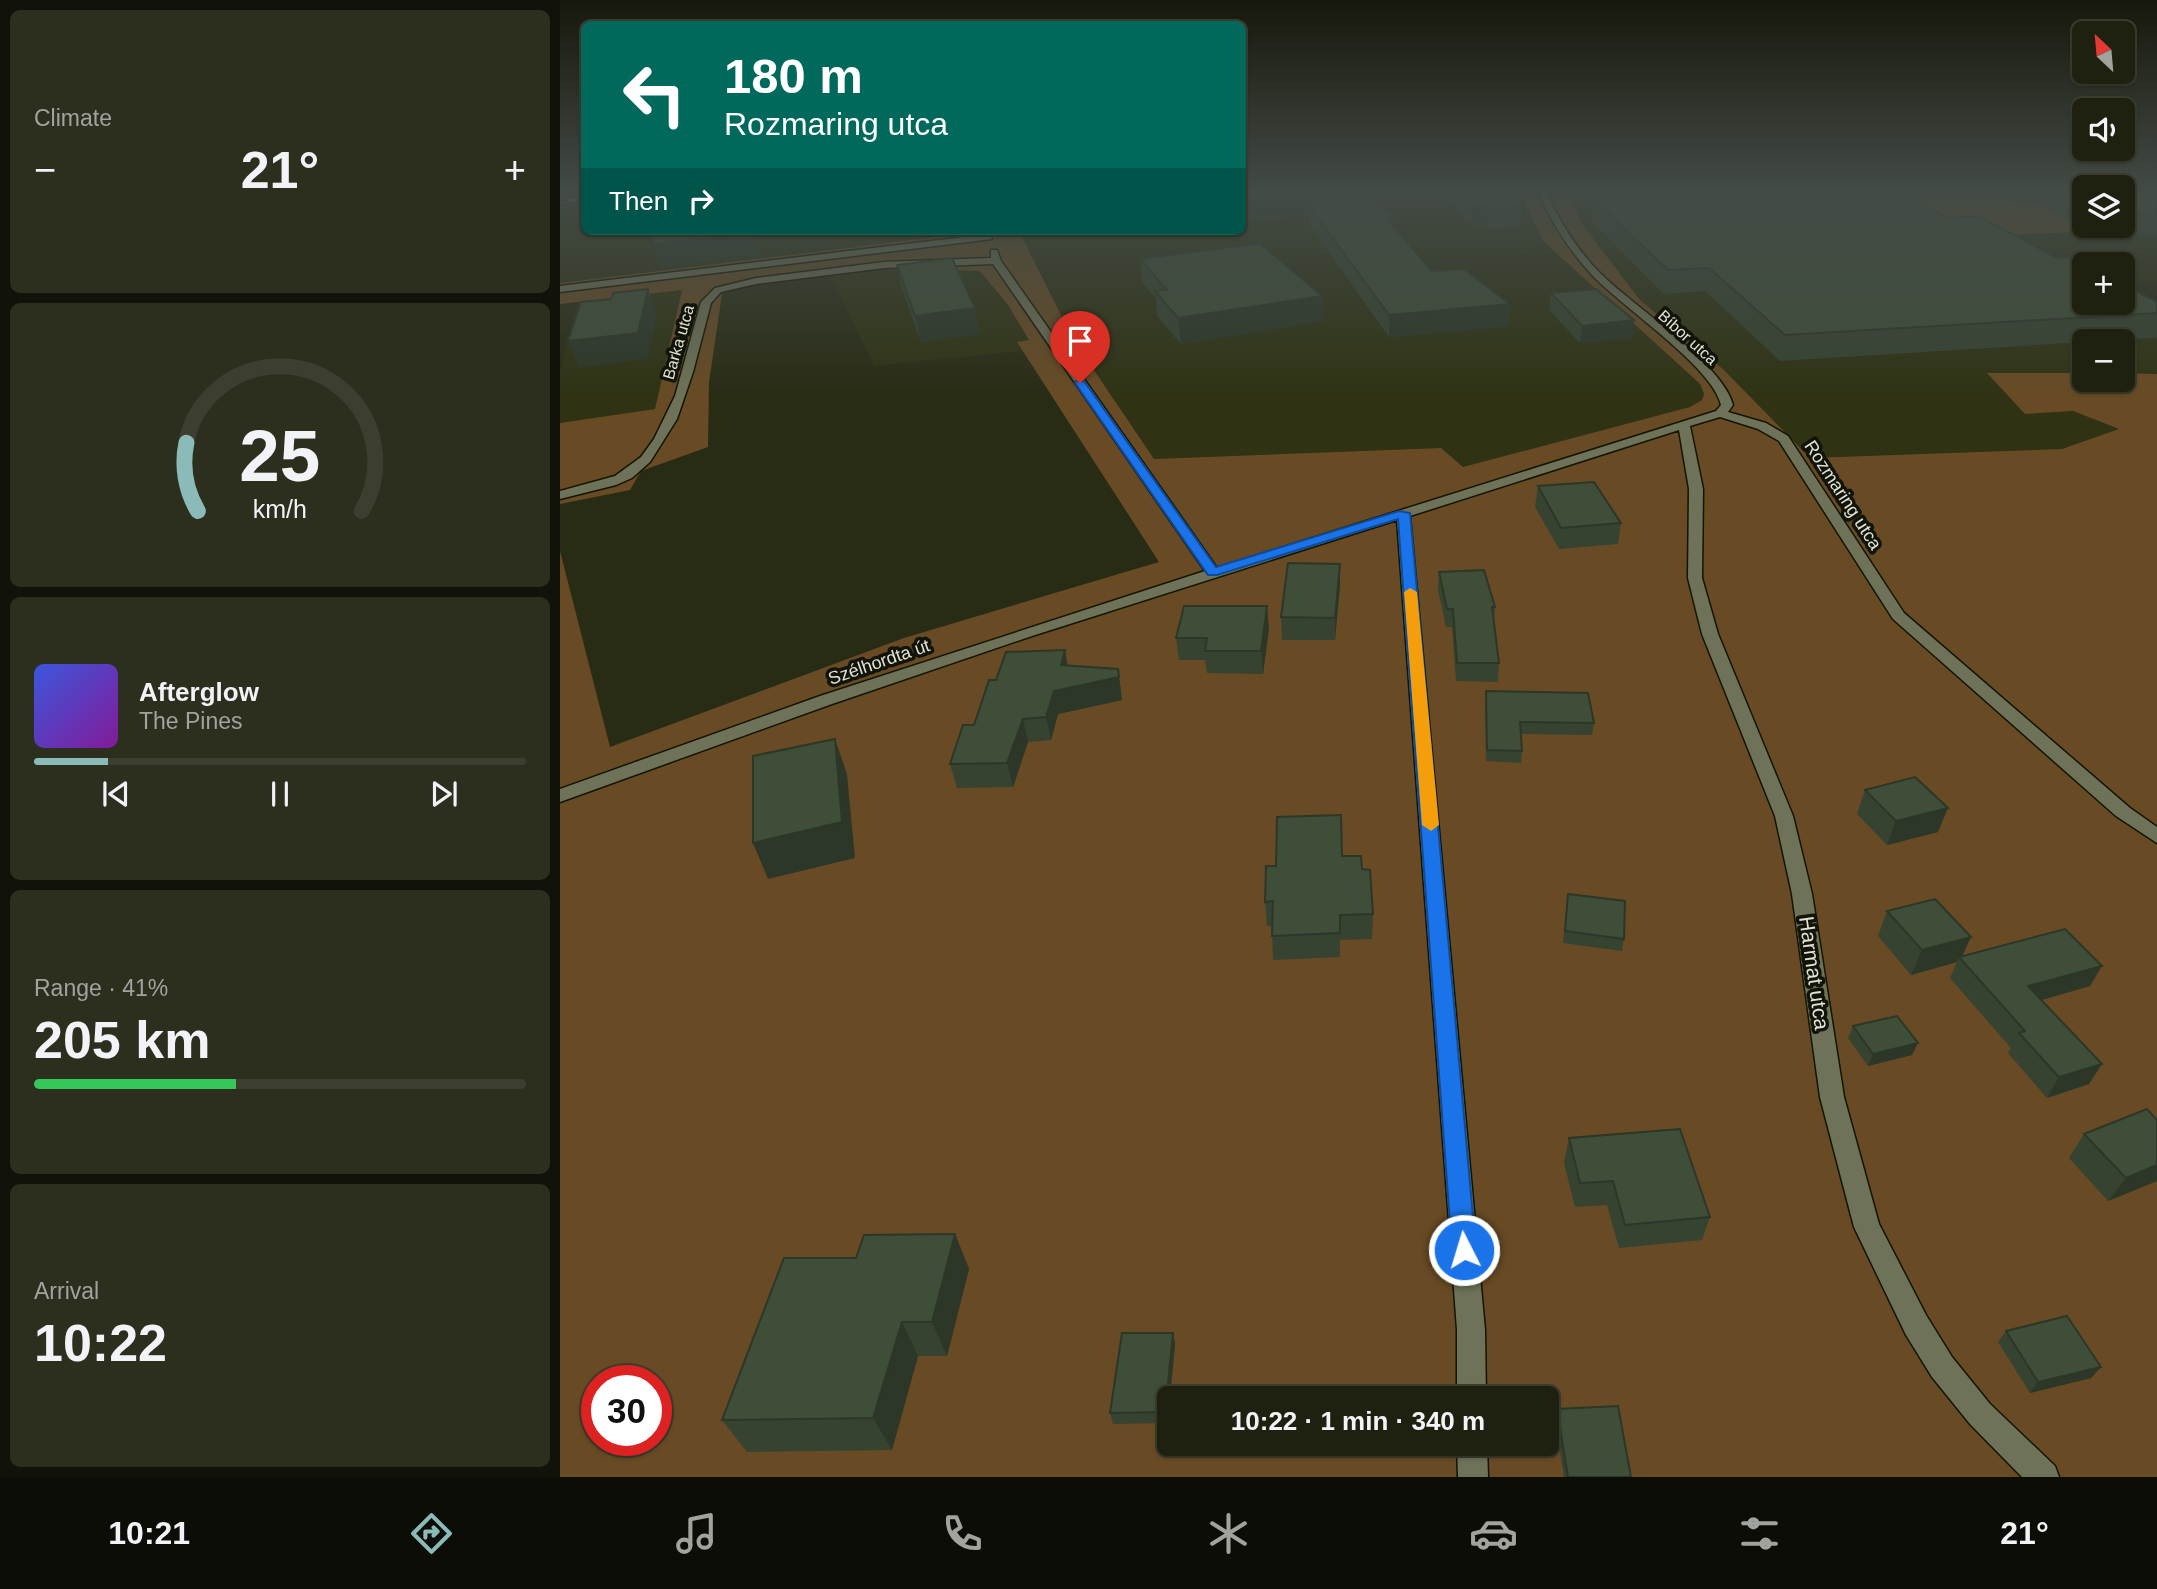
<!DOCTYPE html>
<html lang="en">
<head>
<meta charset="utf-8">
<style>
	body { margin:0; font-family:Helvetica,sans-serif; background:#2c2e1e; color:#f1f3f6; height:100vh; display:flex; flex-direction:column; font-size:26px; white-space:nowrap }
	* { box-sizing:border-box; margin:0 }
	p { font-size:23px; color:#a1a39f }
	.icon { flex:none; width:38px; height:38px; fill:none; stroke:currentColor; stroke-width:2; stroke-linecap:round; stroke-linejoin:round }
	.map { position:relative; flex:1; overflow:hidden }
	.sheet { display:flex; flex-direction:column; gap:10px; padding:10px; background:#111209; width:560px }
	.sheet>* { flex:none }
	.hud { position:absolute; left:21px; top:21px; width:665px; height:214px; border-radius:10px; box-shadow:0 2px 5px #0004,0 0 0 2px #3c3e30; background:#00695c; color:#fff; overflow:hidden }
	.needle { width:46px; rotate:334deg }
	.tools { position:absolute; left:1512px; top:21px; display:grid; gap:14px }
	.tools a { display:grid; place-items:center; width:63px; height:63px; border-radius:10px; background:#1f2110; box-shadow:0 2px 5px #0004,0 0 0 2px #3c3e30; font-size:35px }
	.speed { position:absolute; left:21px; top:1365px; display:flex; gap:14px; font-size:35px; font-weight:700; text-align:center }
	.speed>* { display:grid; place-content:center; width:91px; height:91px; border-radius:50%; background:#1f2110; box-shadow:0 2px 5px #0004,0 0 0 2px #3c3e30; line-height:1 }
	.speed .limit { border:10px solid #d22; background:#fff; color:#111 }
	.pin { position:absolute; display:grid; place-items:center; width:60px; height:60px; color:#fff; margin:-72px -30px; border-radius:50% 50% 50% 0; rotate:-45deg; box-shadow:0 0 7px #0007 }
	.pin .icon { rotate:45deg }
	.me { position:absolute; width:77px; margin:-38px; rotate:355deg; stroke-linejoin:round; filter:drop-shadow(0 0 5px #0008) }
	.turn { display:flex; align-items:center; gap:24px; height:147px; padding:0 28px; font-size:32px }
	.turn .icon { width:91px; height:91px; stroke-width:2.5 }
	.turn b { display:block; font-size:49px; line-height:60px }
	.then { display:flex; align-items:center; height:66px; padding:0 28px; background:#0003; gap:14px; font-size:26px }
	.big { font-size:52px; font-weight:800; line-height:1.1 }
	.sheet .widget { flex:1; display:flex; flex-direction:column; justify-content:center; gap:10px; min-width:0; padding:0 24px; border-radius:10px; background:#2c2e1e }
	.sheet .dial { align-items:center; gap:0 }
	.dial svg { height:182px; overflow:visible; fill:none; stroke:#3c3e30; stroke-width:7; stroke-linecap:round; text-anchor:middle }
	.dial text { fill:#f1f3f6; stroke:none }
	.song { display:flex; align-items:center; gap:21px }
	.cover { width:84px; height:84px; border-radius:10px; background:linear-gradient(135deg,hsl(230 70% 55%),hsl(290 70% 35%)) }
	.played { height:7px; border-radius:4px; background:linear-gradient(90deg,#8bbbb9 15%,#3c3e30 15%) }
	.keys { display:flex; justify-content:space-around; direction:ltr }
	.heat { display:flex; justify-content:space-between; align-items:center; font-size:38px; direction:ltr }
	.charge { height:10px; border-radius:5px; background:linear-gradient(90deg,#34c759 41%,#3c3e30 0) }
	.trip { position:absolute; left:597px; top:1386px; width:402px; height:70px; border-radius:10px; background:#1f2110; box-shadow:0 2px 5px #0004,0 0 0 2px #3c3e30; font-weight:800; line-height:70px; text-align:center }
	.dock { display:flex; height:112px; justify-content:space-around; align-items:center; background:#0c0d06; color:#a1a39f }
	.dock .icon { width:49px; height:49px }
	.dock .on { color:#8bbbb9 }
	.dock b { font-size:32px; color:#f1f3f6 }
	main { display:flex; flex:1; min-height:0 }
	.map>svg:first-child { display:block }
	.built { fill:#2f3314 }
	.green { fill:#684b24; fill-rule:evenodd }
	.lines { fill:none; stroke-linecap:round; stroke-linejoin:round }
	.minor-casing { stroke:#121501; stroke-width:3 }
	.minor { fill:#6e7258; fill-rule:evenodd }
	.rail-casing { stroke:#939683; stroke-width:3.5 }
	.rail { stroke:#12140a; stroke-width:2.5; stroke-dasharray:8; stroke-linecap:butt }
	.wall { fill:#364331 }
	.shaded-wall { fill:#2c3728 }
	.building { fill:#3f4e39; stroke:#2c3728; stroke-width:2 }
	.route { fill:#1a73e8; stroke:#114b97; stroke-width:2 }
	.slow { fill:#f59e0b }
	.labels { text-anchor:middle; stroke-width:7; stroke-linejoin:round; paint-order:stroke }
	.far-street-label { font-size:16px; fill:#e0e3d4; stroke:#12140a }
	.street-label { font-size:18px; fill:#e0e3d4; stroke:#12140a }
	.near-street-label { font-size:21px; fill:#e0e3d4; stroke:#12140a }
</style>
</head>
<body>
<main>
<section class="sheet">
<div class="widget"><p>Climate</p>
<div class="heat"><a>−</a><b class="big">21°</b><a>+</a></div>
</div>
<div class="widget dial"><svg viewBox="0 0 100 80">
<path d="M14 69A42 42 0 1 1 86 69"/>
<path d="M14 69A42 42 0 0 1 9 39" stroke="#8bbbb9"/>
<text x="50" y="56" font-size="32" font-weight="700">25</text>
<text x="50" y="72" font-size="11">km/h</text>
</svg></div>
<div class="widget">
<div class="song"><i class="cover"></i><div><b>Afterglow</b><p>The Pines</p></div></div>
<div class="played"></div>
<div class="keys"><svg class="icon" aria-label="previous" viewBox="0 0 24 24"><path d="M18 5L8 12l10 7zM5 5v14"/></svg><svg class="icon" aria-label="pause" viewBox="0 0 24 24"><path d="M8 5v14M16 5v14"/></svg><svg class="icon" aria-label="next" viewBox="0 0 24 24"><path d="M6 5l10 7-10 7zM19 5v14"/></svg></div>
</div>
<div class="widget"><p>Range · 41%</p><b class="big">205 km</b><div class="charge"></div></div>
<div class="widget"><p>Arrival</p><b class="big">10:22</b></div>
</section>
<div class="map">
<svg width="1597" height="1477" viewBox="0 0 1597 1477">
	<rect width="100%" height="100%" fill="#292c15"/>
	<!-- built -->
	<g class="built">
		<path d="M 683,189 L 958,189 L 983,241 L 1140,385 L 1144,394 L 1142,400 L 1130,407 L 903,467 L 880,448 L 594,459 L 513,339 L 459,231 L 682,231 Z"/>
		<path d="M 1007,189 L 1311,189 L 1436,235 L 1523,232 L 1485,205 L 1456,203 L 1439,189 L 1524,189 L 1524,226 L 1563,226 L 1597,189 L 1597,281 L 1563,282 L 1563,264 L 1524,264 L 1524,303 L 1563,303 L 1597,309 L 1597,374 L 1563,373 L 1563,341 L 1524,341 L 1524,373 L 1428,373 L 1465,414 L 1513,411 L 1560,430 L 1502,449 L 1250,458 L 1164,370 L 1080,300 L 1022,224 Z"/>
		<path d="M 24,193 L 24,231 L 381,231 L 385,236 L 0,283 L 0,195 Z"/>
		<path d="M 313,269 L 420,271 L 448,305 L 470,341 L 457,343 L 463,351 L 314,366 L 270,275 Z"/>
		<path d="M 122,289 L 95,409 L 0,423 L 0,373 L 17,302 Z"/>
	</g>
	<!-- green -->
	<g class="green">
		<path d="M 958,189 L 1007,189 L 1022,224 L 1080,300 L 1164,370 L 1250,458 L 1502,449 L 1559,429 L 1513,411 L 1465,414 L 1427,373 L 1524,373 L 1524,380 L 1563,380 L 1563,373 L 1597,374 L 1597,1477 L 0,1477 L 0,551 L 50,747 L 344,638 L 599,562 L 457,342 L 469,340 L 448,305 L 420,271 L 313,269 L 171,289 L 162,294 L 149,382 L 148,447 L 81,471 L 70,490 L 0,504 L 0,423 L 95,409 L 122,290 L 0,304 L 0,283 L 384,236 L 381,231 L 459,231 L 513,339 L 594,459 L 881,448 L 903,467 L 1130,407 L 1142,400 L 1144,394 L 1140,384 L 983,241 ZM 37,1381 L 96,1381 L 96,1440 L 37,1440 ZM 609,1398 L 987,1398 L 987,1444 L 609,1444 Z"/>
		<path d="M 1311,189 L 1439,189 L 1456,203 L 1485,205 L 1525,232 L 1436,235 L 1376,223 Z"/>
	</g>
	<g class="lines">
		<defs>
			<g id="minor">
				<path d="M 977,189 L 985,189 C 999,221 1016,249 1041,274 C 1073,306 1163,364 1173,405 L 1168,412 L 1206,423 L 1228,436 L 1344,613 L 1570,808 L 1597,827 L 1597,843 L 1556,816 L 1333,619 L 1219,441 L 1198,429 L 1160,417 L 1130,426 L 1143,489 L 1142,578 L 1158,634 L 1233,816 L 1252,894 L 1284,1097 L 1319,1224 L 1366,1315 L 1392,1357 L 1430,1404 L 1495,1466 L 1499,1477 L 1462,1477 L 1410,1424 L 1372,1377 L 1346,1335 L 1294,1227 L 1260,1097 L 1232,894 L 1215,816 L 1142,634 L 1128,578 L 1129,489 L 1119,430 L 850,516 L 925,1330 L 926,1398 L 897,1398 L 897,1330 L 837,520 L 472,636 L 272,704 L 0,802 L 0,789 L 260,696 L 645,571 L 433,264 L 324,268 L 196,284 L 161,292 L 151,303 L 133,372 L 117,419 L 90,462 L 72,478 L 56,485 L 0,499 L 0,491 L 55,476 L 81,457 L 94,439 L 115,396 L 141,302 L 155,288 L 196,278 L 324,262 L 431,258 L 431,250 L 437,250 L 441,261 L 657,568 L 1156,411 L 1161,405 C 1153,367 1062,307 1032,275 C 1008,249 991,222 977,189 Z"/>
				<path d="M 429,234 L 432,239 L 0,292 L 0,286 Z"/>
				<path d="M 897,1444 L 927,1444 L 928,1477 L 898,1477 Z"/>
			</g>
		</defs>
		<!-- minor casing -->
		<use href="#minor" class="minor-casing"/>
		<!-- minor -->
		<use href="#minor" class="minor"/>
		<defs>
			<path id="rail" d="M 0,201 L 24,199"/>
		</defs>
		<!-- rail casing -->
		<use href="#rail" class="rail-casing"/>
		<!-- rail -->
		<use href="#rail" class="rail"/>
	</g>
	<!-- wall -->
	<g class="wall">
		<path d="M 682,189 L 957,189 L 962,207 L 960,227 L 931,229 L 927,225 L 911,226 L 879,192 L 800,191 L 872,271 L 950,304 L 948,326 L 829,337 L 751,227 L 750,216 L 682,221 Z"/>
		<path d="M 1028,189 L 1336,189 L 1387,218 L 1497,258 L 1597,302 L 1597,338 L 1524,341 L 1524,342 L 1220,361 L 1145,291 L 1104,294 L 1031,221 L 1033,203 L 1027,197 Z"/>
		<path d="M 1452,189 L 1524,189 L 1524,221 L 1509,221 Z"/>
		<path d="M 1563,189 L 1597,189 L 1597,236 L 1556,237 L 1535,226 L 1563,226 Z"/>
		<path d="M 580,259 L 762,296 L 763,321 L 621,344 L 597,316 L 596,298 L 582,283 Z"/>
		<path d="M 337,265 L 415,308 L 420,334 L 361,342 L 342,289 Z"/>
		<path d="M 991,293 L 1074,320 L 1072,338 L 1020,343 L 989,310 Z"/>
		<path d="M 978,486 L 1061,523 L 1058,544 L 999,549 L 975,507 Z"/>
		<path d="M 879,572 L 935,607 L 934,621 L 939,663 L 938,682 L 896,681 L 892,627 L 886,627 L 878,590 Z"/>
		<path d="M 780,585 L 775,640 L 722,640 L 721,617 Z"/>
		<path d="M 709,628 L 703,674 L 647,673 L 645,660 L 619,660 L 616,638 Z"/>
		<path d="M 507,666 L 558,669 L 562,700 L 498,714 L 491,740 L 468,742 L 453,787 L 397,788 L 390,764 L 414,725 Z"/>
		<path d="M 926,691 L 1034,723 L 1032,735 L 961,734 L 962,751 L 961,763 L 926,761 L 925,703 Z"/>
		<path d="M 1305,790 L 1378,832 L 1327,845 L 1297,814 Z"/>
		<path d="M 782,856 L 802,869 L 813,914 L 812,939 L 780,940 L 780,957 L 713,960 L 712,926 L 707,926 L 705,902 L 716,866 Z"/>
		<path d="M 1008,894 L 1064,939 L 1062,951 L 1003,943 Z"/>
		<path d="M 1327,911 L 1402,957 L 1530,986 L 1481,1000 L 1529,1084 L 1487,1098 L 1448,1053 L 1451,1048 L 1390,978 L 1397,962 L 1351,975 L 1318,936 Z"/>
		<path d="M 1293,1026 L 1352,1055 L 1308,1066 L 1288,1038 Z"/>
		<path d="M 1524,1134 L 1597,1181 L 1548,1201 L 1509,1158 Z"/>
		<path d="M 1009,1138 L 1150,1217 L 1142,1240 L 1059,1248 L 1047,1205 L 1015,1207 L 1004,1163 Z"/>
		<path d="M 395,1234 L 409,1269 L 387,1356 L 358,1356 L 332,1450 L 187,1452 L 162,1420 L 296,1258 Z"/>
		<path d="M 1446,1331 L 1531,1378 L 1470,1393 L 1438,1342 Z"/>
		<path d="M 613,1333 L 615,1344 L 607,1423 L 553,1424 L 550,1413 Z"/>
		<path d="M 997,1409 L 1071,1477 L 1004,1477 L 995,1420 Z"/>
	</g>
	<!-- shaded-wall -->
	<g class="shaded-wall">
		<path d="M 753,196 L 750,207 L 750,216 L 682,221 L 682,202 Z"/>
		<path d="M 928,205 L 927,225 L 911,226 L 912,206 Z"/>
		<path d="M 835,217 L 834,237 L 826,218 Z"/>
		<path d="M 196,231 L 200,256 L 101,267 L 93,244 Z"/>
		<path d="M 539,231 L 563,231 L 540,233 Z"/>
		<path d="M 88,289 L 97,314 L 88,359 L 19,368 L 8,341 Z"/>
		<path d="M 762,296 L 763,321 L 621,344 L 618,318 Z"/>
		<path d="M 950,304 L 948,326 L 829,337 L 829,315 Z"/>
		<path d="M 415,308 L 420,334 L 361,342 L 355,316 Z"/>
		<path d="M 1074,320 L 1072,338 L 1020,343 L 1022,326 Z"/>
		<path d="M 780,564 L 780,585 L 775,640 L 775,618 Z"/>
		<path d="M 707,606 L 709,628 L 703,674 L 701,651 Z"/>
		<path d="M 505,650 L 509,673 L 501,665 Z"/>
		<path d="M 558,669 L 562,700 L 498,714 L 491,740 L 486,717 L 494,691 Z"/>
		<path d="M 463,719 L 468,742 L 453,787 L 447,763 Z"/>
		<path d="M 275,739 L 287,774 L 295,858 L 208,879 L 193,843 Z"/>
		<path d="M 1388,808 L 1378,832 L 1327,845 L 1336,821 Z"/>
		<path d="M 1411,937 L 1401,959 L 1399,957 L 1397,962 L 1351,975 L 1362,950 Z"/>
		<path d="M 1542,966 L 1530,986 L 1457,1007 L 1468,986 Z"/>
		<path d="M 1358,1043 L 1352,1055 L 1308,1066 L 1313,1054 Z"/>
		<path d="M 1542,1064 L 1529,1084 L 1487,1098 L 1499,1077 Z"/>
		<path d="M 1597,1165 L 1597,1181 L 1548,1201 L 1566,1178 Z"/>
		<path d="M 395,1234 L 409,1269 L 387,1356 L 372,1322 Z"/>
		<path d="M 342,1322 L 358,1356 L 332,1450 L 313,1418 Z"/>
		<path d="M 613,1333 L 615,1344 L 610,1398 L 609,1398 L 607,1423 L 605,1412 Z"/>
		<path d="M 1541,1367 L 1531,1378 L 1470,1393 L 1478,1382 Z"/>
	</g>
	<!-- building -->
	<g class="building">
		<path d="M 682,189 L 797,189 L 835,217 L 826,218 L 872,271 L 904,269 L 950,304 L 829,315 L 750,207 L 753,196 L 682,202 Z"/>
		<path d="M 895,189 L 957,189 L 962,207 L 932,209 L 928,205 L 912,206 Z"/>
		<path d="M 1043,189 L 1336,189 L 1387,218 L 1419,216 L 1497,258 L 1511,257 L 1526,264 L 1524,264 L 1524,303 L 1563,303 L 1563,284 L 1597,302 L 1597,313 L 1225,335 L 1149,268 L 1108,270 L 1034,200 L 1054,199 Z"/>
		<path d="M 1497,189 L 1524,189 L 1524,199 L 1516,200 Z"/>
		<path d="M 1563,189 L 1597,189 L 1597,214 L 1565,215 L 1563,214 Z"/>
		<path d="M 95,231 L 193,231 L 193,233 L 93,244 Z"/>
		<path d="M 700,243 L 762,296 L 618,318 L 595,291 L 607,290 L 580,259 Z"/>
		<path d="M 392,258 L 415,308 L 355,316 L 337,265 Z"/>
		<path d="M 88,289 L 78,333 L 8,341 L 21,302 L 51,299 L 53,293 Z"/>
		<path d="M 1036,289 L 1074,320 L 1022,326 L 991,293 Z"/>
		<path d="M 1034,482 L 1061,523 L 1001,528 L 978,486 Z"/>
		<path d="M 728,563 L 780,564 L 775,618 L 721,617 Z"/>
		<path d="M 924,570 L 935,607 L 932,607 L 939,663 L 897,663 L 893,609 L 887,609 L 879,572 Z"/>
		<path d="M 624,606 L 707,606 L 701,651 L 645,651 L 647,638 L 616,638 Z"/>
		<path d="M 505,650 L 501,665 L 558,669 L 559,677 L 494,691 L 486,717 L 463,719 L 447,763 L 390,764 L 403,725 L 414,725 L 429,680 L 436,680 L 446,652 Z"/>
		<path d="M 926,691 L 1028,693 L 1034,723 L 960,722 L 962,751 L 927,750 Z"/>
		<path d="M 275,739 L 282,822 L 193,843 L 193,756 Z"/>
		<path d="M 1355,777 L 1388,808 L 1336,821 L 1305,790 Z"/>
		<path d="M 781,815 L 782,856 L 801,856 L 802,869 L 810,870 L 813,914 L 780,915 L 780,933 L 712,936 L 713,901 L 705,902 L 706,866 L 716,866 L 717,817 Z"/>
		<path d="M 1008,894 L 1065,901 L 1064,939 L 1005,931 Z"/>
		<path d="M 1375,899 L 1411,937 L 1362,950 L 1327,911 Z"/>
		<path d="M 1505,929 L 1542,966 L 1468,986 L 1542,1064 L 1499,1077 L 1459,1033 L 1465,1031 L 1399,957 Z"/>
		<path d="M 1337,1016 L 1358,1043 L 1313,1054 L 1293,1026 Z"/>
		<path d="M 1587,1109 L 1597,1120 L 1597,1165 L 1566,1178 L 1524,1134 Z"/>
		<path d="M 1120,1129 L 1150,1217 L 1065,1225 L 1053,1181 L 1020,1183 L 1009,1138 Z"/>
		<path d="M 395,1234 L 372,1322 L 342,1322 L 313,1418 L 162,1420 L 224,1258 L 296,1258 L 304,1235 Z"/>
		<path d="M 1507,1316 L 1541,1367 L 1478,1382 L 1446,1331 Z"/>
		<path d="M 562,1333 L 613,1333 L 605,1412 L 550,1413 Z"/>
		<path d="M 1058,1406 L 1071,1477 L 1008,1477 L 997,1409 Z"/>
	</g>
	<!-- sky -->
	<linearGradient id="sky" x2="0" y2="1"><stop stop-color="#17180c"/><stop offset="0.48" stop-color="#434b46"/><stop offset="1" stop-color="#434b46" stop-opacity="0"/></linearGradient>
	<rect width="1597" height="396" fill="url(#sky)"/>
	<!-- route -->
	<path class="route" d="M 516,381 L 524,381 L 656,567 L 839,511 L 850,513 L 916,1250 L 913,1258 L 904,1261 L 896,1258 L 892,1250 L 838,519 L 657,575 L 648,575 L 515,383 Z"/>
	<!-- slow -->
	<path class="slow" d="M 850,588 L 857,592 L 879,825 L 871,831 L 862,825 L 844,592 Z"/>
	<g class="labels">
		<!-- far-street labels -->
		<g class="far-street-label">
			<text transform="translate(1128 337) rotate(42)" y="6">Bíbor utca</text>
			<text transform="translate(118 342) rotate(-74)" y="6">Barka utca</text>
		</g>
		<!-- street labels -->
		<g class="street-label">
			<text transform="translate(1283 495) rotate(57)" y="6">Rozmaring utca</text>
			<text transform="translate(319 662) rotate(-19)" y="6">Szélhordta út</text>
		</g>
		<!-- near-street labels -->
		<g class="near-street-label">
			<text transform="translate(1254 973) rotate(82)" y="7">Harmat utca</text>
		</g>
	</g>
</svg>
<div class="tools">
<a><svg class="needle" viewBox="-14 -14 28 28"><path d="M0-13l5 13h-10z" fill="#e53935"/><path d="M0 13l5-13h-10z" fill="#a1a39f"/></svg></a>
<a><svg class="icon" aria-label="sound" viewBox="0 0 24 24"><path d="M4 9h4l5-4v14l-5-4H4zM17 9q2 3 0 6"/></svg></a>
<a><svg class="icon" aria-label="layers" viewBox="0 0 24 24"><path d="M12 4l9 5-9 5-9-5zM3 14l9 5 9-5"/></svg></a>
<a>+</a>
<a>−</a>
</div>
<div class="speed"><div class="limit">30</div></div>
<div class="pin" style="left:520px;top:383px;background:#d93025"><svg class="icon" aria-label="arrive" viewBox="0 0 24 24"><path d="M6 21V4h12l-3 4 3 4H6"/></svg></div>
<svg class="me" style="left:904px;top:1250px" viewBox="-20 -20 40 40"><circle r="17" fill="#1a73e8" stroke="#fff" stroke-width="3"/><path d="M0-11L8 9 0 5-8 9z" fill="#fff"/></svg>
<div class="trip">10:22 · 1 min · 340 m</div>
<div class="hud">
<div class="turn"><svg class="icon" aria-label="left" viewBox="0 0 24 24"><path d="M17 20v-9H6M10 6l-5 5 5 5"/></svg><div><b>180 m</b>Rozmaring utca</div></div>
<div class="then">Then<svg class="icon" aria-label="right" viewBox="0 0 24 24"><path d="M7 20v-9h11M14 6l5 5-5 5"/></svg></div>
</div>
</div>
</main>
<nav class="dock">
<b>10:21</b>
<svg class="icon on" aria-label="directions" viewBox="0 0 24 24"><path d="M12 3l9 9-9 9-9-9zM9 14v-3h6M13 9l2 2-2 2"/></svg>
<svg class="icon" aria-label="music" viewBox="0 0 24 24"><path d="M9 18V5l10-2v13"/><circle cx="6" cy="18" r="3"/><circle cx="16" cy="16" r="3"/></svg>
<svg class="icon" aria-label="phone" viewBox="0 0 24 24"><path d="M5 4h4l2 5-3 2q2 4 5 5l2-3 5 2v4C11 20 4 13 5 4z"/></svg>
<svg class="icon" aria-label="climate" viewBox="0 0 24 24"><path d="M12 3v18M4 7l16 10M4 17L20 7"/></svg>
<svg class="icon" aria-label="car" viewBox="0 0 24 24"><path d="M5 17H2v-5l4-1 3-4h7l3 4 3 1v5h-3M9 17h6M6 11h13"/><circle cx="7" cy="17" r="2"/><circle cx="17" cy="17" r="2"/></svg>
<svg class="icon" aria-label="filters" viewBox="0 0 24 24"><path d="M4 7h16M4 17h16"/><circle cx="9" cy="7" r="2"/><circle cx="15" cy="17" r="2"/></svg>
<b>21°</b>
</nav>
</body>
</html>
